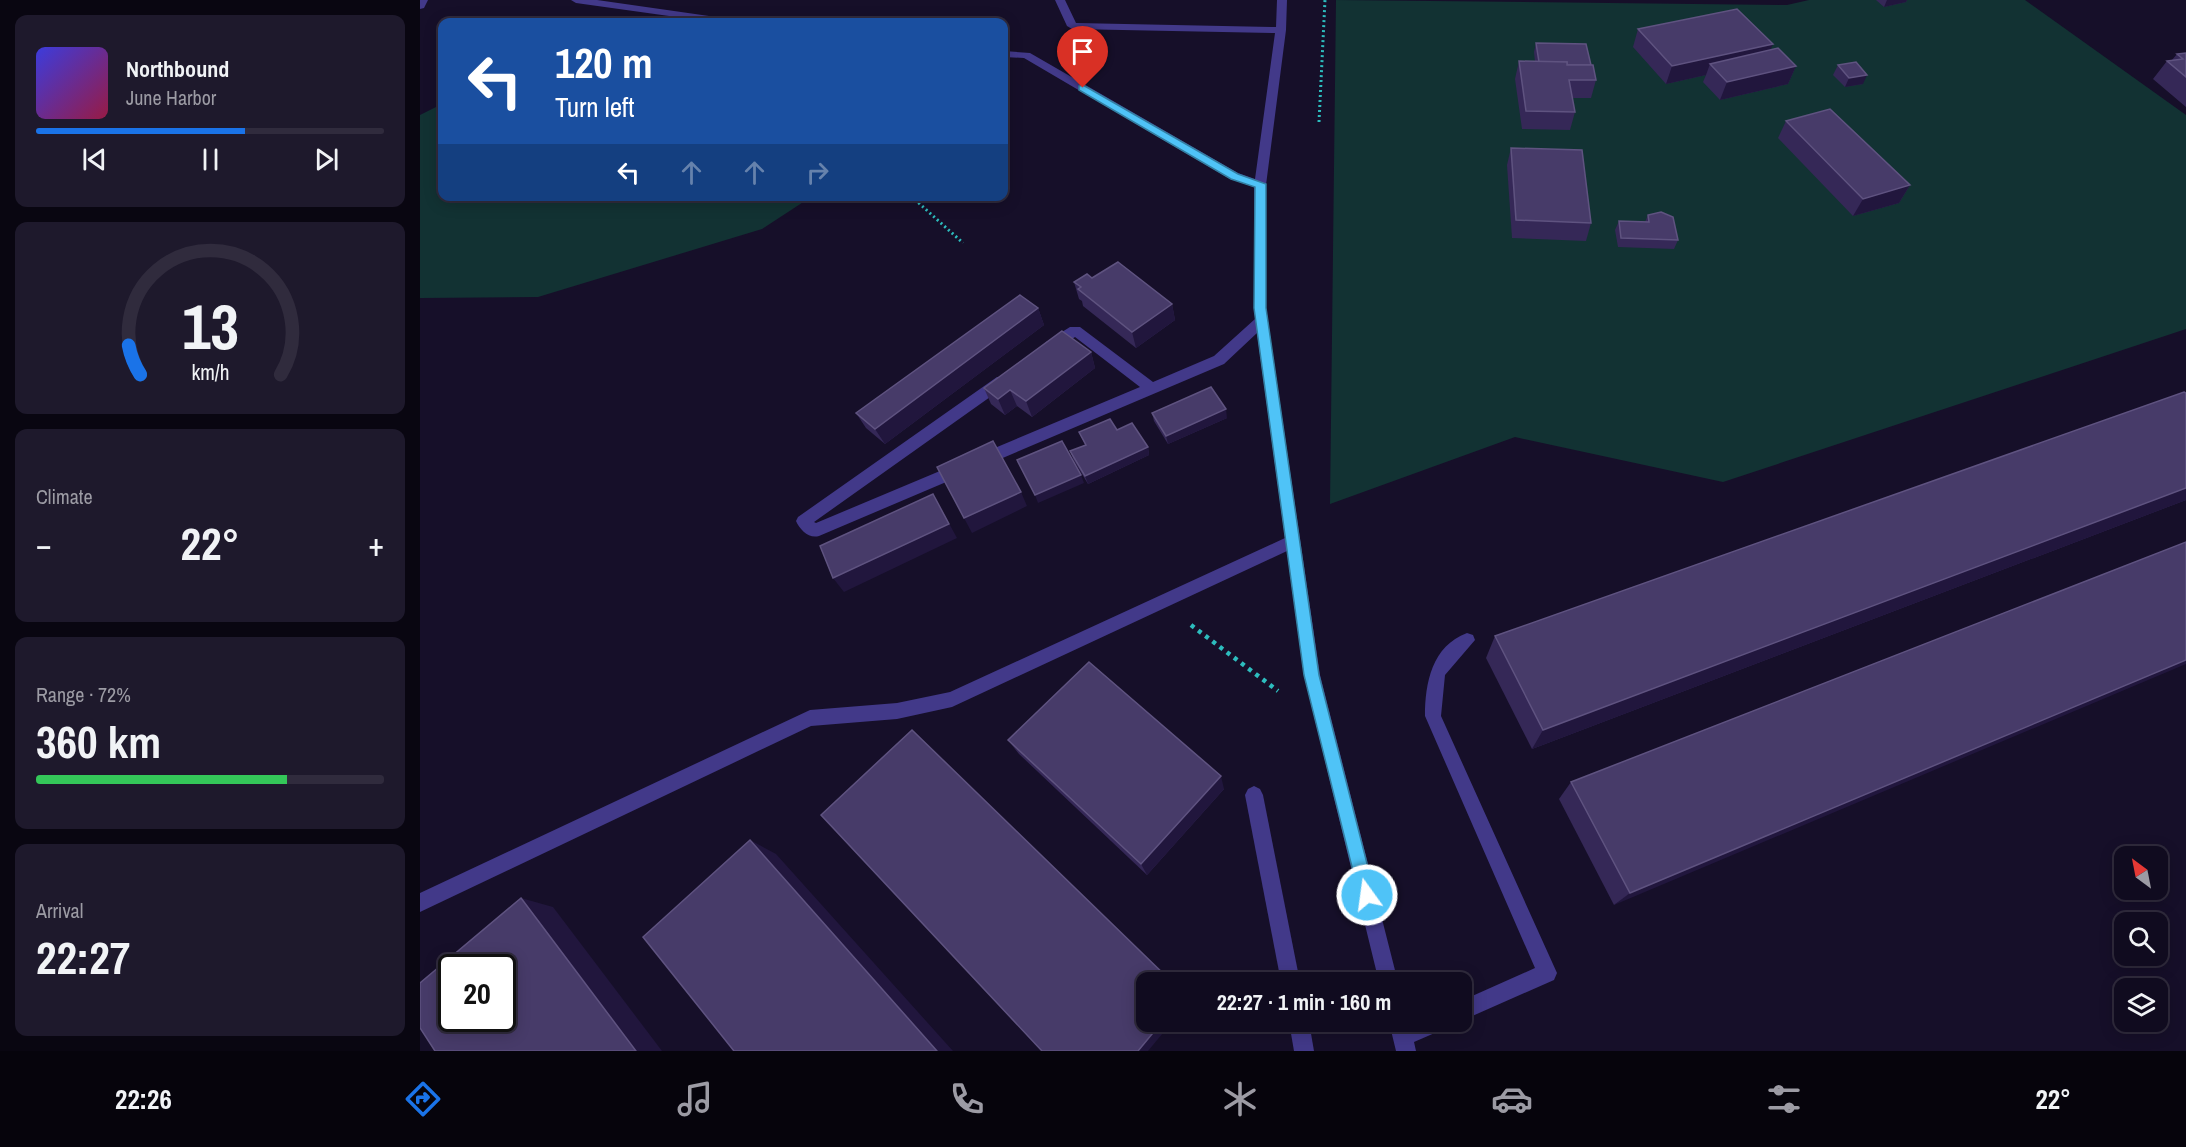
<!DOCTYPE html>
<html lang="en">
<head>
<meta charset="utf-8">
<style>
	body { margin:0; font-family:"Archivo Narrow",sans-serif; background:#1e192c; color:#f1f3f6; height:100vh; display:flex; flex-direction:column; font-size:22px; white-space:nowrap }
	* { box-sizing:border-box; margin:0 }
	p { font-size:20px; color:#9c9ba4 }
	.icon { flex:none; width:33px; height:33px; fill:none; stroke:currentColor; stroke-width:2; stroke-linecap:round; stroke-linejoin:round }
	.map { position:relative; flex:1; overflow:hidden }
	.side { display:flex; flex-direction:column; gap:15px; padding:15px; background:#090611; width:420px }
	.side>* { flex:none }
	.hud { position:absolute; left:18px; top:18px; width:570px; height:183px; border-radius:12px; box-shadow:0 3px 15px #0003,0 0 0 2px #302b3d; background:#1a4fa0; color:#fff; overflow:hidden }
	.needle { width:39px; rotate:328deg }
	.tools { position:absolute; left:1694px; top:846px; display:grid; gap:12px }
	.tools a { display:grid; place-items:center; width:54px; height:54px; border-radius:12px; background:#100b1f; box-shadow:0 3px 15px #0003,0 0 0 2px #302b3d; font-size:30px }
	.speed { position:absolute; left:18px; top:954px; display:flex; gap:12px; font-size:30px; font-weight:700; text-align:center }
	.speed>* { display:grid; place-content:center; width:78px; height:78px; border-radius:50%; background:#100b1f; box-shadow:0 3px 15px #0003,0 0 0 2px #302b3d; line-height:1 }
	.speed .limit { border:3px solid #111; border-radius:9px; background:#fff; color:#111 }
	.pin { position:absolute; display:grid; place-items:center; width:51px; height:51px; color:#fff; margin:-62px -26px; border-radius:50% 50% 50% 0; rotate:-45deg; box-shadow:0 0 6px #0007 }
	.pin .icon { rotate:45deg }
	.me { position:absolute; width:66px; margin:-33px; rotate:346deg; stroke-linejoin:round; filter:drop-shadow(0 0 4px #0008) }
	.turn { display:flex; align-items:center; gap:21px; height:126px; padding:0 18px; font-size:27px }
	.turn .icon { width:78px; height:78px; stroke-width:2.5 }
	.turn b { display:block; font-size:42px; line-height:51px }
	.lanes { display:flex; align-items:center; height:57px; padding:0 18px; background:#0003; justify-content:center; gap:30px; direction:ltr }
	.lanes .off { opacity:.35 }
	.big { font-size:45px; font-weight:800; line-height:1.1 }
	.side .tile { flex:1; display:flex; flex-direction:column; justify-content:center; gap:9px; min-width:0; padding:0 21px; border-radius:12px; background:#1e192c }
	.side .dial { align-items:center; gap:0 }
	.dial svg { height:156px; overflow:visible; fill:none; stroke:#302b3d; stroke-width:7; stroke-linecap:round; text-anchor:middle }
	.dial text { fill:#f1f3f6; stroke:none }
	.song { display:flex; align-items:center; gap:18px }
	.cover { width:72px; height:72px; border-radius:9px; background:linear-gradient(135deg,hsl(240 70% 55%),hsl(340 70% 35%)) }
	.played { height:6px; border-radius:3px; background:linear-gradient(90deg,#1a73e8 60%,#302b3d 60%) }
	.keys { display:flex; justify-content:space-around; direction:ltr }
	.heat { display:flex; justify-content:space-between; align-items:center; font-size:33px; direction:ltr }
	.charge { height:9px; border-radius:4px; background:linear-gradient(90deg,#34c759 72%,#302b3d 0) }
	.trip { position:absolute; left:716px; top:972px; width:336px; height:60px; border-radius:12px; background:#100b1f; box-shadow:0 3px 15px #0003,0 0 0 2px #302b3d; font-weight:800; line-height:60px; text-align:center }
	.tab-bar { display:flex; height:96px; justify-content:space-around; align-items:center; background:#06040c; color:#9c9ba4 }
	.tab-bar .icon { width:42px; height:42px }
	.tab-bar .current { color:#1a73e8 }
	.tab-bar b { font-size:27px; color:#f1f3f6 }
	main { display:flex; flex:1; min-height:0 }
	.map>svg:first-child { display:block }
	.green { fill:#123233 }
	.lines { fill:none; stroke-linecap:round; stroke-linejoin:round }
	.path-far1 { stroke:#2dbdbe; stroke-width:3; stroke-dasharray:2 3; stroke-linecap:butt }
	.path { stroke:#2dbdbe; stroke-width:4.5; stroke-dasharray:4 5; stroke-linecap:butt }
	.service { fill:#423989; fill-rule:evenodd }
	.wall { fill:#352857 }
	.shaded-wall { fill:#21163d }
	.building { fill:#473b69; stroke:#5f5380; stroke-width:1.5; fill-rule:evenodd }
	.route { fill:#4fc3f7; stroke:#337fa1; stroke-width:1.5 }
</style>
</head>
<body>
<main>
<section class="side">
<div class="tile">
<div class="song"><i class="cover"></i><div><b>Northbound</b><p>June Harbor</p></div></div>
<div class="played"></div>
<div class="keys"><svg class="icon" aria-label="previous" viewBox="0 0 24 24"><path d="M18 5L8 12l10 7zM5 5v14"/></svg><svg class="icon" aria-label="pause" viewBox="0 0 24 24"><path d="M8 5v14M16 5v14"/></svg><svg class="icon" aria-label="next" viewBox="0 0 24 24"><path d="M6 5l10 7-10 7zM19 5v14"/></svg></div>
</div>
<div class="tile dial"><svg viewBox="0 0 100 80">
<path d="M14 69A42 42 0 1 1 86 69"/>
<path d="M14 69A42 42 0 0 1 8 54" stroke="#1a73e8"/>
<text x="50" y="56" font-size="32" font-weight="700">13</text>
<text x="50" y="72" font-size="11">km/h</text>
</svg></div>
<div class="tile"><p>Climate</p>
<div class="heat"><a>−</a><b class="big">22°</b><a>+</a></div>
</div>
<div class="tile"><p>Range · 72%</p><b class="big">360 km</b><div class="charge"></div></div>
<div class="tile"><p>Arrival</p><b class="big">22:27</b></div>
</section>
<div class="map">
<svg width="1766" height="1051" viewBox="0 0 1766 1051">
	<rect width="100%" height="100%" fill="#160f29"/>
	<!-- green -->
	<g class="green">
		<path d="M 916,0 L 1367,5 L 1389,0 L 1605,0 L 1766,115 L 1766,329 L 1303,482 L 1095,437 L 910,504 Z"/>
		<path d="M 22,104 L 22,196 L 391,197 L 342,229 L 118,297 L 0,298 L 0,115 Z"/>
	</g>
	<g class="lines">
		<!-- path-far1 -->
		<g class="path-far1">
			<path d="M 899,122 L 905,0"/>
			<path d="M 491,196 L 543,243"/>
		</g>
		<!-- path -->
		<path class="path" d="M 771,625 L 858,691"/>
		<!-- service -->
		<g class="service">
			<path d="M 0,0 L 8,0 L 4,8 L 0,9 Z"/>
			<path d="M 151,0 L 177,0 L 310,19 L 315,22 L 292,22 L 156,3 Z"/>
			<path d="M 635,0 L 645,0 L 656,23 L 856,27 L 857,0 L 867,0 L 866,30 L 846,185 L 846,308 L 900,675 L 978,982 L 959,982 L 884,675 L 867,551 L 532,707 L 477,719 L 391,726 L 0,912 L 0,893 L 390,710 L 477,703 L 530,692 L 865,538 L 837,333 L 804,364 L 399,536 C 389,539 380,530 376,521 L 378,517 L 577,377 L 587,377 L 589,381 L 587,385 L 394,522 L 396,523 L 720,387 L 655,337 L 636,350 L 626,350 L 624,346 L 626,342 L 650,327 L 660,327 L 733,382 L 794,356 L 835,319 L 834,187 L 810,179 L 604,58 L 584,57 L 584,51 L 610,53 L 818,173 L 835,179 L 855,33 L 652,29 L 647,26 Z"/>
			<path d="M 1047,633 L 1053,635 L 1055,640 L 1025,675 L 1021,716 L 1137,973 L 1134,980 L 1041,1021 L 1041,1001 L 1115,968 L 1005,716 C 1005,683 1012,646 1047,633 Z"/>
			<path d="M 834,786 L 840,789 L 843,795 L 880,982 L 861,982 L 825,795 L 828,789 Z"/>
			<path d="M 869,1022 L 889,1022 L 894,1051 L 874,1051 Z"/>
			<path d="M 969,1022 L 989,1022 L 989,1023 L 994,1022 L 1027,1022 L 1024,1029 L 994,1042 L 996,1051 L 976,1051 Z"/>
		</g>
	</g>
	<!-- wall -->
	<g class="wall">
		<path d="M 1456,0 L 1487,0 L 1486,2 L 1464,7 Z"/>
		<path d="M 1218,29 L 1350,50 L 1376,66 L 1368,84 L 1300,100 L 1283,82 L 1286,75 L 1246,84 L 1213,47 Z"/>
		<path d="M 1116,43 L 1171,65 L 1176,80 L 1171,98 L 1152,98 L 1155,112 L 1150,130 L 1102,129 L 1095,79 L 1099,61 L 1115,62 L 1114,52 Z"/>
		<path d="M 1766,53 L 1766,107 L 1733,79 L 1747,61 L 1752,60 L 1757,54 Z"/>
		<path d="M 1418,65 L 1443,84 L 1425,87 L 1413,75 Z"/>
		<path d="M 1366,121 L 1490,185 L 1479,203 L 1433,216 L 1358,138 Z"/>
		<path d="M 1091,148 L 1171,223 L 1166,241 L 1092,238 L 1087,165 Z"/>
		<path d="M 1228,215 L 1258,240 L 1254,249 L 1198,247 L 1195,230 L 1199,221 L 1225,222 Z"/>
		<path d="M 672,278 L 752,304 L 755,320 L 716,348 L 663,306 L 662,301 L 659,299 L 654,282 Z"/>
		<path d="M 618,308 L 624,325 L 465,444 L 446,428 L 436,413 Z"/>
		<path d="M 671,352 L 675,368 L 612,417 L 597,406 L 585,415 L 571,404 L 564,388 Z"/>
		<path d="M 1766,393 L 1766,500 L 1112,749 L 1066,658 L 1075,636 Z"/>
		<path d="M 732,413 L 807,418 L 748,444 L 734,421 Z"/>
		<path d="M 697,430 L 728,447 L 729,455 L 668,484 L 653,459 L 650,451 L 665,445 L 659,432 Z"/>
		<path d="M 1766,542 L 1194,905 L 1139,799 L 1151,782 Z"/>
		<path d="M 588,740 L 804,789 L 727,875 L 599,754 Z"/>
	</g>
	<!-- shaded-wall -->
	<g class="shaded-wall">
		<path d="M 1467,0 L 1487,0 L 1486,2 L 1464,7 Z"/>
		<path d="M 1353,44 L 1345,62 L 1290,64 L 1286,75 L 1246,84 L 1252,66 Z"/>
		<path d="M 1376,66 L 1368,84 L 1300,100 L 1307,82 Z"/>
		<path d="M 1447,75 L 1443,84 L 1425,87 L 1429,78 Z"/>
		<path d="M 1490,185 L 1479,203 L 1433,216 L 1443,199 Z"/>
		<path d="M 752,304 L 755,320 L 716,348 L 712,332 Z"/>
		<path d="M 618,308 L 624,325 L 465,444 L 455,429 Z"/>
		<path d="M 671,352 L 675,368 L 612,417 L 606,401 Z"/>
		<path d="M 590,390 L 597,406 L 585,415 L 578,399 Z"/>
		<path d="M 806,409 L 807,418 L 748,444 L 746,436 Z"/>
		<path d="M 728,447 L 729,455 L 668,484 L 665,476 Z"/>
		<path d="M 661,475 L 664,483 L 618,503 L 615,495 Z"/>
		<path d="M 1766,488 L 1766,500 L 1112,749 L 1123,730 Z"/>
		<path d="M 601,492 L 607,506 L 552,533 L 544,518 Z"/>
		<path d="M 513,494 L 537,538 L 424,592 L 413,578 Z"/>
		<path d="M 1766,660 L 1766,664 L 1194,905 L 1210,893 Z"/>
		<path d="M 801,776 L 804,789 L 727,875 L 721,864 Z"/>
		<path d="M 330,840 L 356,854 L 533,1051 L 517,1051 Z"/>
		<path d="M 101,898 L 133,907 L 242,1051 L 216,1051 Z"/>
		<path d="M 742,1022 L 752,1022 L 728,1051 L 718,1051 Z"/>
	</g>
	<!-- building -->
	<g class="building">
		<path d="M 1317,9 L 1353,44 L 1252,66 L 1218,29 Z"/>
		<path d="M 1116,43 L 1166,44 L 1171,65 L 1147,65 L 1147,62 L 1119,62 Z"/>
		<path d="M 1358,48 L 1376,66 L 1307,82 L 1290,64 Z"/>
		<path d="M 1766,53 L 1766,77 L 1747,61 L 1763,59 L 1757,54 Z"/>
		<path d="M 1099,61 L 1147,62 L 1147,65 L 1173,65 L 1176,80 L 1149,80 L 1155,112 L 1106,111 Z"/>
		<path d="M 1436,62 L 1447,75 L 1429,78 L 1418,65 Z"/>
		<path d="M 1410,109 L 1490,185 L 1443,199 L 1366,121 Z"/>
		<path d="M 1091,148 L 1162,150 L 1171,223 L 1096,220 Z"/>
		<path d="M 1241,212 L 1253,217 L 1258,240 L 1201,238 L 1199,221 L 1229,222 L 1228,215 Z"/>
		<path d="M 698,262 L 752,304 L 712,332 L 658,289 L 661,287 L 654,282 L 667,274 L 672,278 Z"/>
		<path d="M 600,295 L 618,308 L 455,429 L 436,413 Z"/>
		<path d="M 642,331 L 671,352 L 606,401 L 590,390 L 578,399 L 564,388 Z"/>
		<path d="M 791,387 L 806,409 L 746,436 L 732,413 Z"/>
		<path d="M 1764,392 L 1766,393 L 1766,488 L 1123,730 L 1075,636 Z"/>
		<path d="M 690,419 L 697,430 L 712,423 L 728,447 L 665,476 L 650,451 L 666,445 L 659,432 Z"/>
		<path d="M 573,441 L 601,492 L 544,518 L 517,467 Z"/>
		<path d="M 642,441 L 661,475 L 615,495 L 597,460 Z"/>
		<path d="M 513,494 L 529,524 L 413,578 L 400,546 Z"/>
		<path d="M 1766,542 L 1766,660 L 1210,893 L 1151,782 Z"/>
		<path d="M 669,662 L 801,776 L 721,864 L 588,740 Z"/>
		<path d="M 492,730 L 752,982 L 726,982 L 726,1022 L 742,1022 L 718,1051 L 622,1051 L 401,815 Z"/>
		<path d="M 330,840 L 517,1051 L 314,1051 L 223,937 Z"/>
		<path d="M 101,898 L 216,1051 L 15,1051 L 0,1028 L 0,983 ZM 32,968 L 82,968 L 82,1018 L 32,1018 Z"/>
	</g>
	<!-- route -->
	<path class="route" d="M 663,85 L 818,174 L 846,184 L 846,308 L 899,675 L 955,895 L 953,901 L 947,903 L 941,901 L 939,895 L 884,675 L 834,308 L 835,187 L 811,179 L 659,90 L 659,86 Z"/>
</svg>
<div class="tools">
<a><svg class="needle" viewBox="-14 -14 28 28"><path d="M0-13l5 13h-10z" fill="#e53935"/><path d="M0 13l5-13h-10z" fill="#9c9ba4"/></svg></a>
<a><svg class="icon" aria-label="search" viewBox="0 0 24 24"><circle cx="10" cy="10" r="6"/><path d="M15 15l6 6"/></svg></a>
<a><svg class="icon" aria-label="layers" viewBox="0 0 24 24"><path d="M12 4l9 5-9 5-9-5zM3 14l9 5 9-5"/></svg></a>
</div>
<div class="speed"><div class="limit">20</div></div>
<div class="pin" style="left:663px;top:88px;background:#d93025"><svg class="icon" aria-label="arrive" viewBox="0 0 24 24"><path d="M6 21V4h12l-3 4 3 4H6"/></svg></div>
<svg class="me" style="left:947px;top:895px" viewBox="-20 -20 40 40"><circle r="17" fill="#4fc3f7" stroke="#fff" stroke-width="3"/><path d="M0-11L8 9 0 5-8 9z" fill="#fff"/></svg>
<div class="trip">22:27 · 1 min · 160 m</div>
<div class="hud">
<div class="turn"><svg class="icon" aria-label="left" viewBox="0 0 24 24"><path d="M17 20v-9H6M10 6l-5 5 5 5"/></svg><div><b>120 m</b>Turn left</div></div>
<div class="lanes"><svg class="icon" aria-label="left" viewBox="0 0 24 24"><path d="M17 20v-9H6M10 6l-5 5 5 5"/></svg><svg class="icon off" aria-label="ahead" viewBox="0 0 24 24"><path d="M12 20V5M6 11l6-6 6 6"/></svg><svg class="icon off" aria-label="ahead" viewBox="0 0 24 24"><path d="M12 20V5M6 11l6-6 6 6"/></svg><svg class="icon off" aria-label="right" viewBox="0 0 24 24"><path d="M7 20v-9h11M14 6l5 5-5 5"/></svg></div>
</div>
</div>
</main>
<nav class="tab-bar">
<b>22:26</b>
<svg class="icon current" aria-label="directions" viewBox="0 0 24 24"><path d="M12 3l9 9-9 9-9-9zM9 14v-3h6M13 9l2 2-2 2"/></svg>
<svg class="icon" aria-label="music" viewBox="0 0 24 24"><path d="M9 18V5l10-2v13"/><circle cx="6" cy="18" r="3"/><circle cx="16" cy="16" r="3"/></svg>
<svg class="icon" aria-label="phone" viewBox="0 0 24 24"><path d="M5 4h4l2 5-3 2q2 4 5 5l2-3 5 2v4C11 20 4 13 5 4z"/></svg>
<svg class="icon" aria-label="climate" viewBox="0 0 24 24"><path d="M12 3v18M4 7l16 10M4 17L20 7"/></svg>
<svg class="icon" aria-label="car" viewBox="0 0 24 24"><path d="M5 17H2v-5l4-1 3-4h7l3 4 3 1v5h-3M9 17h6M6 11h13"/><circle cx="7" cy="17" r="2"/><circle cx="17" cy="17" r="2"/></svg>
<svg class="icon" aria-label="filters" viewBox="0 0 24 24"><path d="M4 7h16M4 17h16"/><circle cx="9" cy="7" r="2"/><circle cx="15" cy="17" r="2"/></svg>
<b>22°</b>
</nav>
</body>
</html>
